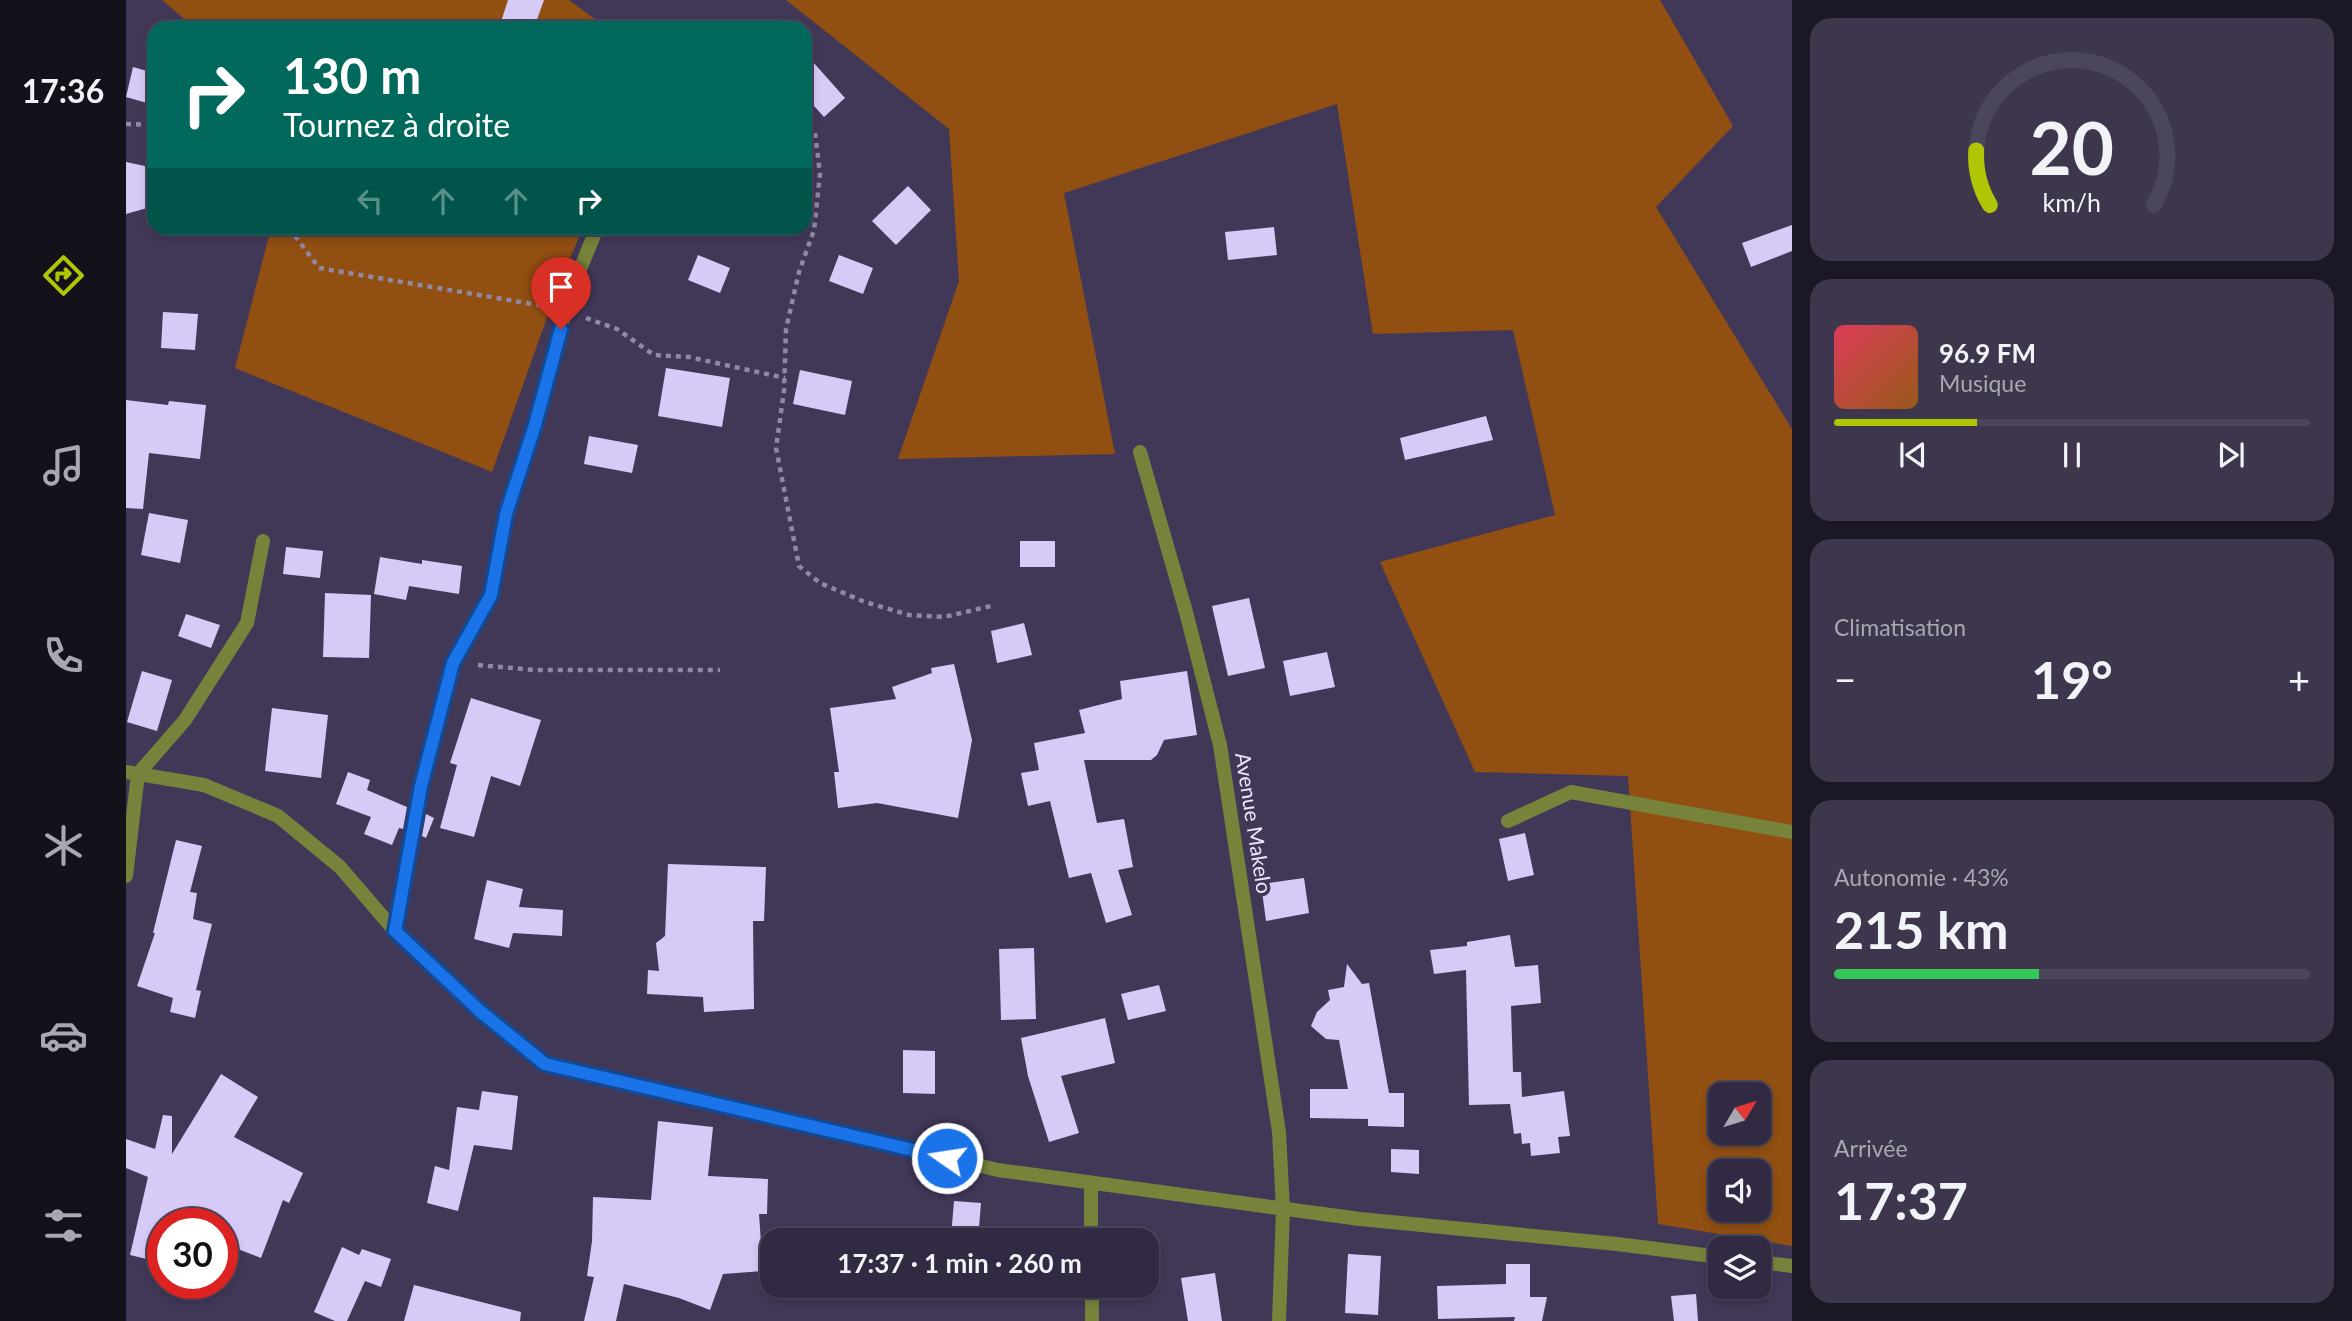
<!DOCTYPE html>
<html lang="fr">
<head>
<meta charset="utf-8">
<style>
	body { margin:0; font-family:Lato,sans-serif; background:#3d364d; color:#f1f3f6; height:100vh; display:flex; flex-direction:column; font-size:26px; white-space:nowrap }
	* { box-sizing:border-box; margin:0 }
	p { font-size:23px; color:#a8a7b2 }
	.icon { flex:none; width:38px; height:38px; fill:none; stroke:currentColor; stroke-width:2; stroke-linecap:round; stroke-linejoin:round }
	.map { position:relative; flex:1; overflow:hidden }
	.side { display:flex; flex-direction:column; gap:18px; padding:18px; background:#1b1724; width:560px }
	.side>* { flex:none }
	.hud { position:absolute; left:21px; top:21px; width:665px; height:214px; border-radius:21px; box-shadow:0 4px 10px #0003,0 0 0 2px #4c465b; background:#00695c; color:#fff; overflow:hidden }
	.needle { width:46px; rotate:52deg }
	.buttons { position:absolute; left:1582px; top:1082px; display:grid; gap:14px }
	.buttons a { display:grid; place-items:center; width:63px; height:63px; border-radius:14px; background:#312a42; box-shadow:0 4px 10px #0003,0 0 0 2px #4c465b; font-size:35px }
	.speed { position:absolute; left:21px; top:1208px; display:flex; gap:14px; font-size:35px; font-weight:700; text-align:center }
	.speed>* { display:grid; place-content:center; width:91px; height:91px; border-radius:50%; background:#312a42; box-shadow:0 4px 10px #0003,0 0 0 2px #4c465b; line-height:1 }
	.speed .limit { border:10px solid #d22; background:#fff; color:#111 }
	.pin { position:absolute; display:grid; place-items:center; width:60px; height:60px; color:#fff; margin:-72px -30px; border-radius:50% 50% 50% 0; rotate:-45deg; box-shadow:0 0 7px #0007 }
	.pin .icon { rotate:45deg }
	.me { position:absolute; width:77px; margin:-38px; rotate:283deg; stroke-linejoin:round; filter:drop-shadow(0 0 5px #0008) }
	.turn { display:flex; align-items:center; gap:24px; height:147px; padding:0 21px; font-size:32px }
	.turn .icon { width:91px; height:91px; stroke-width:2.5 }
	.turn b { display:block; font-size:49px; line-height:60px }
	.lanes { display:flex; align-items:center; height:66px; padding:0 21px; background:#0003; justify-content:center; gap:35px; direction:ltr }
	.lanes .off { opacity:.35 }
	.big { font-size:52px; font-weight:700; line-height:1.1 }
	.side .widget { flex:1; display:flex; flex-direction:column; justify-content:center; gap:10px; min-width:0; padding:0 24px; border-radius:21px; background:#3d364d }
	.side .dial { align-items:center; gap:0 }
	.dial svg { height:182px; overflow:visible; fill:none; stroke:#4c465b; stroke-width:7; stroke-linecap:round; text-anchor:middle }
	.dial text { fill:#f1f3f6; stroke:none }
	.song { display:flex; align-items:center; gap:21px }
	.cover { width:84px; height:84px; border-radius:10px; background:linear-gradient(135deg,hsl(350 70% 55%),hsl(30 70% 35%)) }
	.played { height:7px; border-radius:4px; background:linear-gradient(90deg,#b0c503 30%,#4c465b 30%) }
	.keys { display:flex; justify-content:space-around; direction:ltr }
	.heat { display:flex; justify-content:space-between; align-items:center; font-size:38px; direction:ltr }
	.charge { height:10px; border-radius:5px; background:linear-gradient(90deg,#34c759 43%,#4c465b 0) }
	.trip { position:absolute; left:634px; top:1228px; width:399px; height:70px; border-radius:21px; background:#312a42; box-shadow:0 4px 10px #0003,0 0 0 2px #4c465b; font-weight:700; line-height:70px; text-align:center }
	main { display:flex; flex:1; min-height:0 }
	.dock { display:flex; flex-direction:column; width:126px; justify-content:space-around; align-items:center; background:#14111a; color:#a8a7b2 }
	.dock .icon { width:49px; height:49px }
	.dock .active { color:#b0c503 }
	.dock b { font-size:32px; color:#f1f3f6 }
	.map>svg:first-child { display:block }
	.green { fill:#914f11; fill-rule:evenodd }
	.building { fill:#d6caf7 }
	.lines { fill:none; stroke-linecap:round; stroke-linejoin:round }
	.path { stroke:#9089a4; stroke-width:4.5; stroke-dasharray:5 5; stroke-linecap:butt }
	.lane { stroke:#77833b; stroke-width:14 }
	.street { stroke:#77833b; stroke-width:14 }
	.route-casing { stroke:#114b97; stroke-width:18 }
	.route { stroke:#1a73e8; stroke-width:12 }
	.labels { text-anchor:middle; stroke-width:7; stroke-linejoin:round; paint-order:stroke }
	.street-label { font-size:21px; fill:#eee8fd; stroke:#413858 }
</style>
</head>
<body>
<main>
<nav class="dock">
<b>17:36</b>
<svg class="icon active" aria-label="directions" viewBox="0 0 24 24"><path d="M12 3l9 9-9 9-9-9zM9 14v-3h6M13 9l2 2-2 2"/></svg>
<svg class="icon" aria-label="music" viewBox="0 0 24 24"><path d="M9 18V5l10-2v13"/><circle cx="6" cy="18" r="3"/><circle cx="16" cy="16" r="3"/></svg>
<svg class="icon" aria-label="phone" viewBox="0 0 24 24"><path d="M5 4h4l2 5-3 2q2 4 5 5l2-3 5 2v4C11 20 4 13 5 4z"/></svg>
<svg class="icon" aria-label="climate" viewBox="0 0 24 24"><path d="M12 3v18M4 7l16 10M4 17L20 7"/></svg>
<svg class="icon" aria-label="car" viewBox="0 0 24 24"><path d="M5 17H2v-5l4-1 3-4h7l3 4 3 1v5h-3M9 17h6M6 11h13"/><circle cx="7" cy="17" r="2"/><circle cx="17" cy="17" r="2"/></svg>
<svg class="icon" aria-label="filters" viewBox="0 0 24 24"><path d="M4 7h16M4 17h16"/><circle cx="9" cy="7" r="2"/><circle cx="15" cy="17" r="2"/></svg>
</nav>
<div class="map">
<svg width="1666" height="1321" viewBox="0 0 1666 1321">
	<rect width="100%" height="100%" fill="#413858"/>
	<!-- green -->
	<g class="green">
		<path d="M 36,0 L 443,0 L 481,28 L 69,28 Z"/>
		<path d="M 660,0 L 1534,0 L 1607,126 L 1530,207 L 1666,429 L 1666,1246 L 1532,1224 L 1502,776 L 1349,772 L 1254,562 L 1429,515 L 1387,330 L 1247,334 L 1211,104 L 938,193 L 989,454 L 772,459 L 833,281 L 823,129 ZM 1594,1094 L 1633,1094 L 1633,1132 L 1594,1132 ZM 1594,1171 L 1633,1171 L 1633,1209 L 1594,1209 Z"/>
		<path d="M 145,228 L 457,228 L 434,281 L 366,472 L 109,368 Z"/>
	</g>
	<!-- building -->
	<g class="building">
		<path d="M 382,0 L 418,0 L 408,28 L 373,28 Z"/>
		<path d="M 679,53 L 719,98 L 698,117 L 679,96 Z"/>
		<path d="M 7,67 L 28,73 L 28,105 L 0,97 Z"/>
		<path d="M 0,162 L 28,168 L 28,206 L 0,214 Z"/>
		<path d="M 782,186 L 805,210 L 770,245 L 746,221 Z"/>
		<path d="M 1666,225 L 1666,251 L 1625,267 L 1616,243 Z"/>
		<path d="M 1148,227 L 1151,255 L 1102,260 L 1099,232 Z"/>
		<path d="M 572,255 L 604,268 L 594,293 L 562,280 Z"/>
		<path d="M 713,255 L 747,268 L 737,294 L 703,281 Z"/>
		<path d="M 37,312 L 72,314 L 69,350 L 35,348 Z"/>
		<path d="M 540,368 L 604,378 L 596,427 L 532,416 Z"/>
		<path d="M 674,370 L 726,381 L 719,415 L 667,404 Z"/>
		<path d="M 0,400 L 42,405 L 43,401 L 80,405 L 74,459 L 23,453 L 17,509 L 0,508 Z"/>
		<path d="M 1360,416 L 1367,440 L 1279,460 L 1274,438 Z"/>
		<path d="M 463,436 L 512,445 L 506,473 L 458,464 Z"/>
		<path d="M 23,513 L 62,520 L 54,563 L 15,555 Z"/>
		<rect x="894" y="541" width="35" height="26"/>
		<path d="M 160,547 L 197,551 L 194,578 L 157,574 Z"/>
		<path d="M 254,557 L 296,564 L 296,560 L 336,566 L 333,594 L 283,586 L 280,600 L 248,594 Z"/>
		<path d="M 199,593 L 245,595 L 243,658 L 197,657 Z"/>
		<path d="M 1123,598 L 1139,668 L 1102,676 L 1086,606 Z"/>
		<path d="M 60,614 L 94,625 L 85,648 L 52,636 Z"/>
		<path d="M 898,623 L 906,655 L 871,663 L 865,631 Z"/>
		<path d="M 1201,652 L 1209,687 L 1164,696 L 1157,661 Z"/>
		<path d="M 828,664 L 846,740 L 832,818 L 751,803 L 712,808 L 708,772 L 713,772 L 704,708 L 770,699 L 766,687 L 806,673 L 805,668 Z"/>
		<path d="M 16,671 L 46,680 L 31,731 L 1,722 Z"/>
		<path d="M 1061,671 L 1071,735 L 1038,740 L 1031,755 L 1025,760 L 958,760 L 971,823 L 998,819 L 1007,867 L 992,870 L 1006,915 L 980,923 L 965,873 L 943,878 L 924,801 L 902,806 L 895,773 L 913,770 L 908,743 L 959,733 L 953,710 L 996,699 L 994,681 Z"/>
		<path d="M 345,698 L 415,720 L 394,786 L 365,776 L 348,837 L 314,828 L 331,765 L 324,763 Z"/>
		<path d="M 146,708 L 202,715 L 195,778 L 139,771 Z"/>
		<path d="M 222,772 L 244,780 L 241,790 L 281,807 L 277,829 L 273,828 L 266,845 L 238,834 L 245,817 L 210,804 Z"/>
		<path d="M 300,814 L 308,818 L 300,838 L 296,836 Z"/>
		<path d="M 1399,833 L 1408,875 L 1382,881 L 1373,839 Z"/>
		<path d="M 50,840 L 76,846 L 64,892 L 71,893 L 67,919 L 86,924 L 70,990 L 75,991 L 69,1018 L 44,1012 L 47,998 L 11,986 L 29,933 L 27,933 Z"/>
		<path d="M 542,864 L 640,867 L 638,921 L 627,921 L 628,1009 L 578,1012 L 577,997 L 521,994 L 522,970 L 533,971 L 530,943 L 539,936 Z"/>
		<path d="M 1178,878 L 1183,913 L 1140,921 L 1135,884 Z"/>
		<path d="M 361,880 L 397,889 L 393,907 L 437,910 L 436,936 L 387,933 L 383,948 L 348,939 Z"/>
		<path d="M 1384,935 L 1389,967 L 1412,965 L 1415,1003 L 1385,1006 L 1387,1072 L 1395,1072 L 1396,1097 L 1438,1091 L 1444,1136 L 1432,1137 L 1434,1153 L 1405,1156 L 1404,1143 L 1396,1144 L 1395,1133 L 1388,1134 L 1384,1104 L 1343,1105 L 1340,970 L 1308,974 L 1304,950 L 1341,946 L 1341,942 Z"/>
		<path d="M 908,948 L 910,1019 L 875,1020 L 873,949 Z"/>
		<path d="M 1221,964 L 1236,984 L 1243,983 L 1263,1093 L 1278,1093 L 1278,1127 L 1242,1126 L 1242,1119 L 1184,1118 L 1184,1089 L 1222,1089 L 1213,1040 L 1200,1039 L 1185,1026 L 1191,1012 L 1204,1000 L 1202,990 L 1218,987 Z"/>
		<path d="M 1033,985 L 1040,1011 L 1002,1020 L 995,994 Z"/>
		<path d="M 979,1018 L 989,1063 L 935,1076 L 953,1133 L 923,1142 L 902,1076 L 895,1038 Z"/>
		<path d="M 777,1050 L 809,1051 L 809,1094 L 777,1093 Z"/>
		<path d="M 95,1074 L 132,1097 L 108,1137 L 177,1173 L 163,1203 L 157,1200 L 135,1258 L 96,1243 L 96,1223 L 37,1223 L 37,1263 L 4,1255 L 22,1177 L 0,1168 L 0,1139 L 29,1149 L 37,1115 L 46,1116 L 46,1154 Z"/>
		<path d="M 356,1091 L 392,1096 L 386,1150 L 348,1145 L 332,1211 L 301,1203 L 309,1166 L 323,1170 L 331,1107 L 353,1110 Z"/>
		<path d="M 532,1121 L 587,1127 L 582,1176 L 642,1179 L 641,1214 L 633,1214 L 637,1271 L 597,1274 L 584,1310 L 553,1298 L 498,1284 L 490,1321 L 458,1321 L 468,1277 L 461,1276 L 466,1241 L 467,1197 L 525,1200 Z"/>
		<path d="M 1265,1149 L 1293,1150 L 1293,1174 L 1265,1172 Z"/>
		<path d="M 828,1201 L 855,1203 L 852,1239 L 825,1237 Z"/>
		<path d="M 216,1247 L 233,1255 L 236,1249 L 265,1259 L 255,1287 L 239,1281 L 221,1321 L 209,1321 L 188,1312 Z"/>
		<path d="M 1222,1254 L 1255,1256 L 1252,1315 L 1219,1313 Z"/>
		<path d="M 1380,1264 L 1404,1264 L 1404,1297 L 1421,1297 L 1416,1321 L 1388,1321 L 1389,1317 L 1312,1319 L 1311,1286 L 1380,1284 Z"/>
		<path d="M 1089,1273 L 1096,1321 L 1062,1321 L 1055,1278 Z"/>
		<path d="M 288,1285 L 395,1312 L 394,1321 L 278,1321 Z"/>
		<path d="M 1570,1294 L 1572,1321 L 1548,1321 L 1545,1296 Z"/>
	</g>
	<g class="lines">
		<!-- path -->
		<g class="path">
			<path d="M 0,124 L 28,125"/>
			<path d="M 689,133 L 694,174 L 688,230 L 673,272 L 660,329 L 658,391 L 650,448 L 673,566 L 694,583 L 739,602 L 783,615 L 818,617 L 865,606"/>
			<path d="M 163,228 L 193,268 L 418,306"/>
			<path d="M 460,318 L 491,329 L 528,355 L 563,357 L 659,378"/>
			<path d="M 352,665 L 408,670 L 594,670"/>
		</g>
		<!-- lane -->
		<g class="lane">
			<path d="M 1382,821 L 1445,792 L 1666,832"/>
			<path d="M 269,931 L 295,786 L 327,663 L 365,595 L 380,514 L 409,425 L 443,296 L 471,228"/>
			<path d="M 1153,1321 L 1157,1209"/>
		</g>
		<!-- street -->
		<g class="street">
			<path d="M 1014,452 L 1060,612 L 1094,745 L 1153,1132 L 1157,1209"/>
			<path d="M 0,772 L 78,785 L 152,816 L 214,867 L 269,931 L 355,1012 L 419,1064 L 872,1170 L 1234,1219 L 1491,1244 L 1594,1257"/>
			<path d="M 0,876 L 12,774 L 59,720 L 121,623 L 137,541"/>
			<path d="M 965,1183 L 965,1241"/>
			<path d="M 1633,1262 L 1666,1266"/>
			<path d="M 966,1286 L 966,1321"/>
		</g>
	</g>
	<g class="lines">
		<defs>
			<path id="route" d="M 435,329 L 409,425 L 380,514 L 365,595 L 327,663 L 295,786 L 269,931 L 355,1012 L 419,1064 L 821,1158"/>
		</defs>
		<!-- route casing -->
		<use href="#route" class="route-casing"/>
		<!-- route -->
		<use href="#route" class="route"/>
	</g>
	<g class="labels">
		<!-- street labels -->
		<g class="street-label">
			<text transform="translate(1127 823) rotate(81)" y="7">Avenue Makelo</text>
		</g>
	</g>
</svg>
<div class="buttons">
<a><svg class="needle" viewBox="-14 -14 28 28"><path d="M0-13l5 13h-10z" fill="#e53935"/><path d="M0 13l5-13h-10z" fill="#a8a7b2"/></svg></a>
<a><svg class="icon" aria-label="sound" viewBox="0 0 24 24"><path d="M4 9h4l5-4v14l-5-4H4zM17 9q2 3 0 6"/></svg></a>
<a><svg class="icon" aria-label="layers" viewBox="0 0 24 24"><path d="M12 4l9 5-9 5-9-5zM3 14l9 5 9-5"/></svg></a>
</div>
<div class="speed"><div class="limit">30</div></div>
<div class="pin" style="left:435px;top:329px;background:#d93025"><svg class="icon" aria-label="arrive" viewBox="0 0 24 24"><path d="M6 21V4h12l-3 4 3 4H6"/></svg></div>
<svg class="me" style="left:821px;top:1158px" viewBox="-20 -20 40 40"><circle r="17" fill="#1a73e8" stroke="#fff" stroke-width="3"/><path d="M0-11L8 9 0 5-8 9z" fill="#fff"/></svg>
<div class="trip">17:37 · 1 min · 260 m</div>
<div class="hud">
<div class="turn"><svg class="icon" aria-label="right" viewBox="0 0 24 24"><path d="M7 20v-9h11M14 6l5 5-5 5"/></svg><div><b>130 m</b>Tournez à droite</div></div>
<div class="lanes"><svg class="icon off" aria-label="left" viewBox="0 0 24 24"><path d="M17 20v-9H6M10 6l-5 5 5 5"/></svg><svg class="icon off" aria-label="ahead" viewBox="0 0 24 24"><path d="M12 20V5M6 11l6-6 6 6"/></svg><svg class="icon off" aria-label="ahead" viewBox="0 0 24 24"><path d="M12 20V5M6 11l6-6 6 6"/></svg><svg class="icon" aria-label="right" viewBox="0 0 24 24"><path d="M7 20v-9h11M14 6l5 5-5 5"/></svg></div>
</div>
</div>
<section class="side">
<div class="widget dial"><svg viewBox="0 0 100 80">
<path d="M14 69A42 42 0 1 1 86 69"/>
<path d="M14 69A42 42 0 0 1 8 45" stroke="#b0c503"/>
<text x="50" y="56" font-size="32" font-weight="700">20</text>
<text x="50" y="72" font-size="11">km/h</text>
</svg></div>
<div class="widget">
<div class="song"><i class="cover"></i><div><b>96.9 FM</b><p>Musique</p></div></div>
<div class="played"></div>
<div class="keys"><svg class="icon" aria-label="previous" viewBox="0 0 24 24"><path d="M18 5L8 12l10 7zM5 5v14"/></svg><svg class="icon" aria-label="pause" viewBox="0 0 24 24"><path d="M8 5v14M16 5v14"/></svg><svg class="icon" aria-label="next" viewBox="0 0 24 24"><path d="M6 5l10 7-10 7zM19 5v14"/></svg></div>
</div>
<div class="widget"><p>Climatisation</p>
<div class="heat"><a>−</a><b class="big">19°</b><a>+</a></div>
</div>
<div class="widget"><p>Autonomie · 43%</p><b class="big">215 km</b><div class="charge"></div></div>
<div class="widget"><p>Arrivée</p><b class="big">17:37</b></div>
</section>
</main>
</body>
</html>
